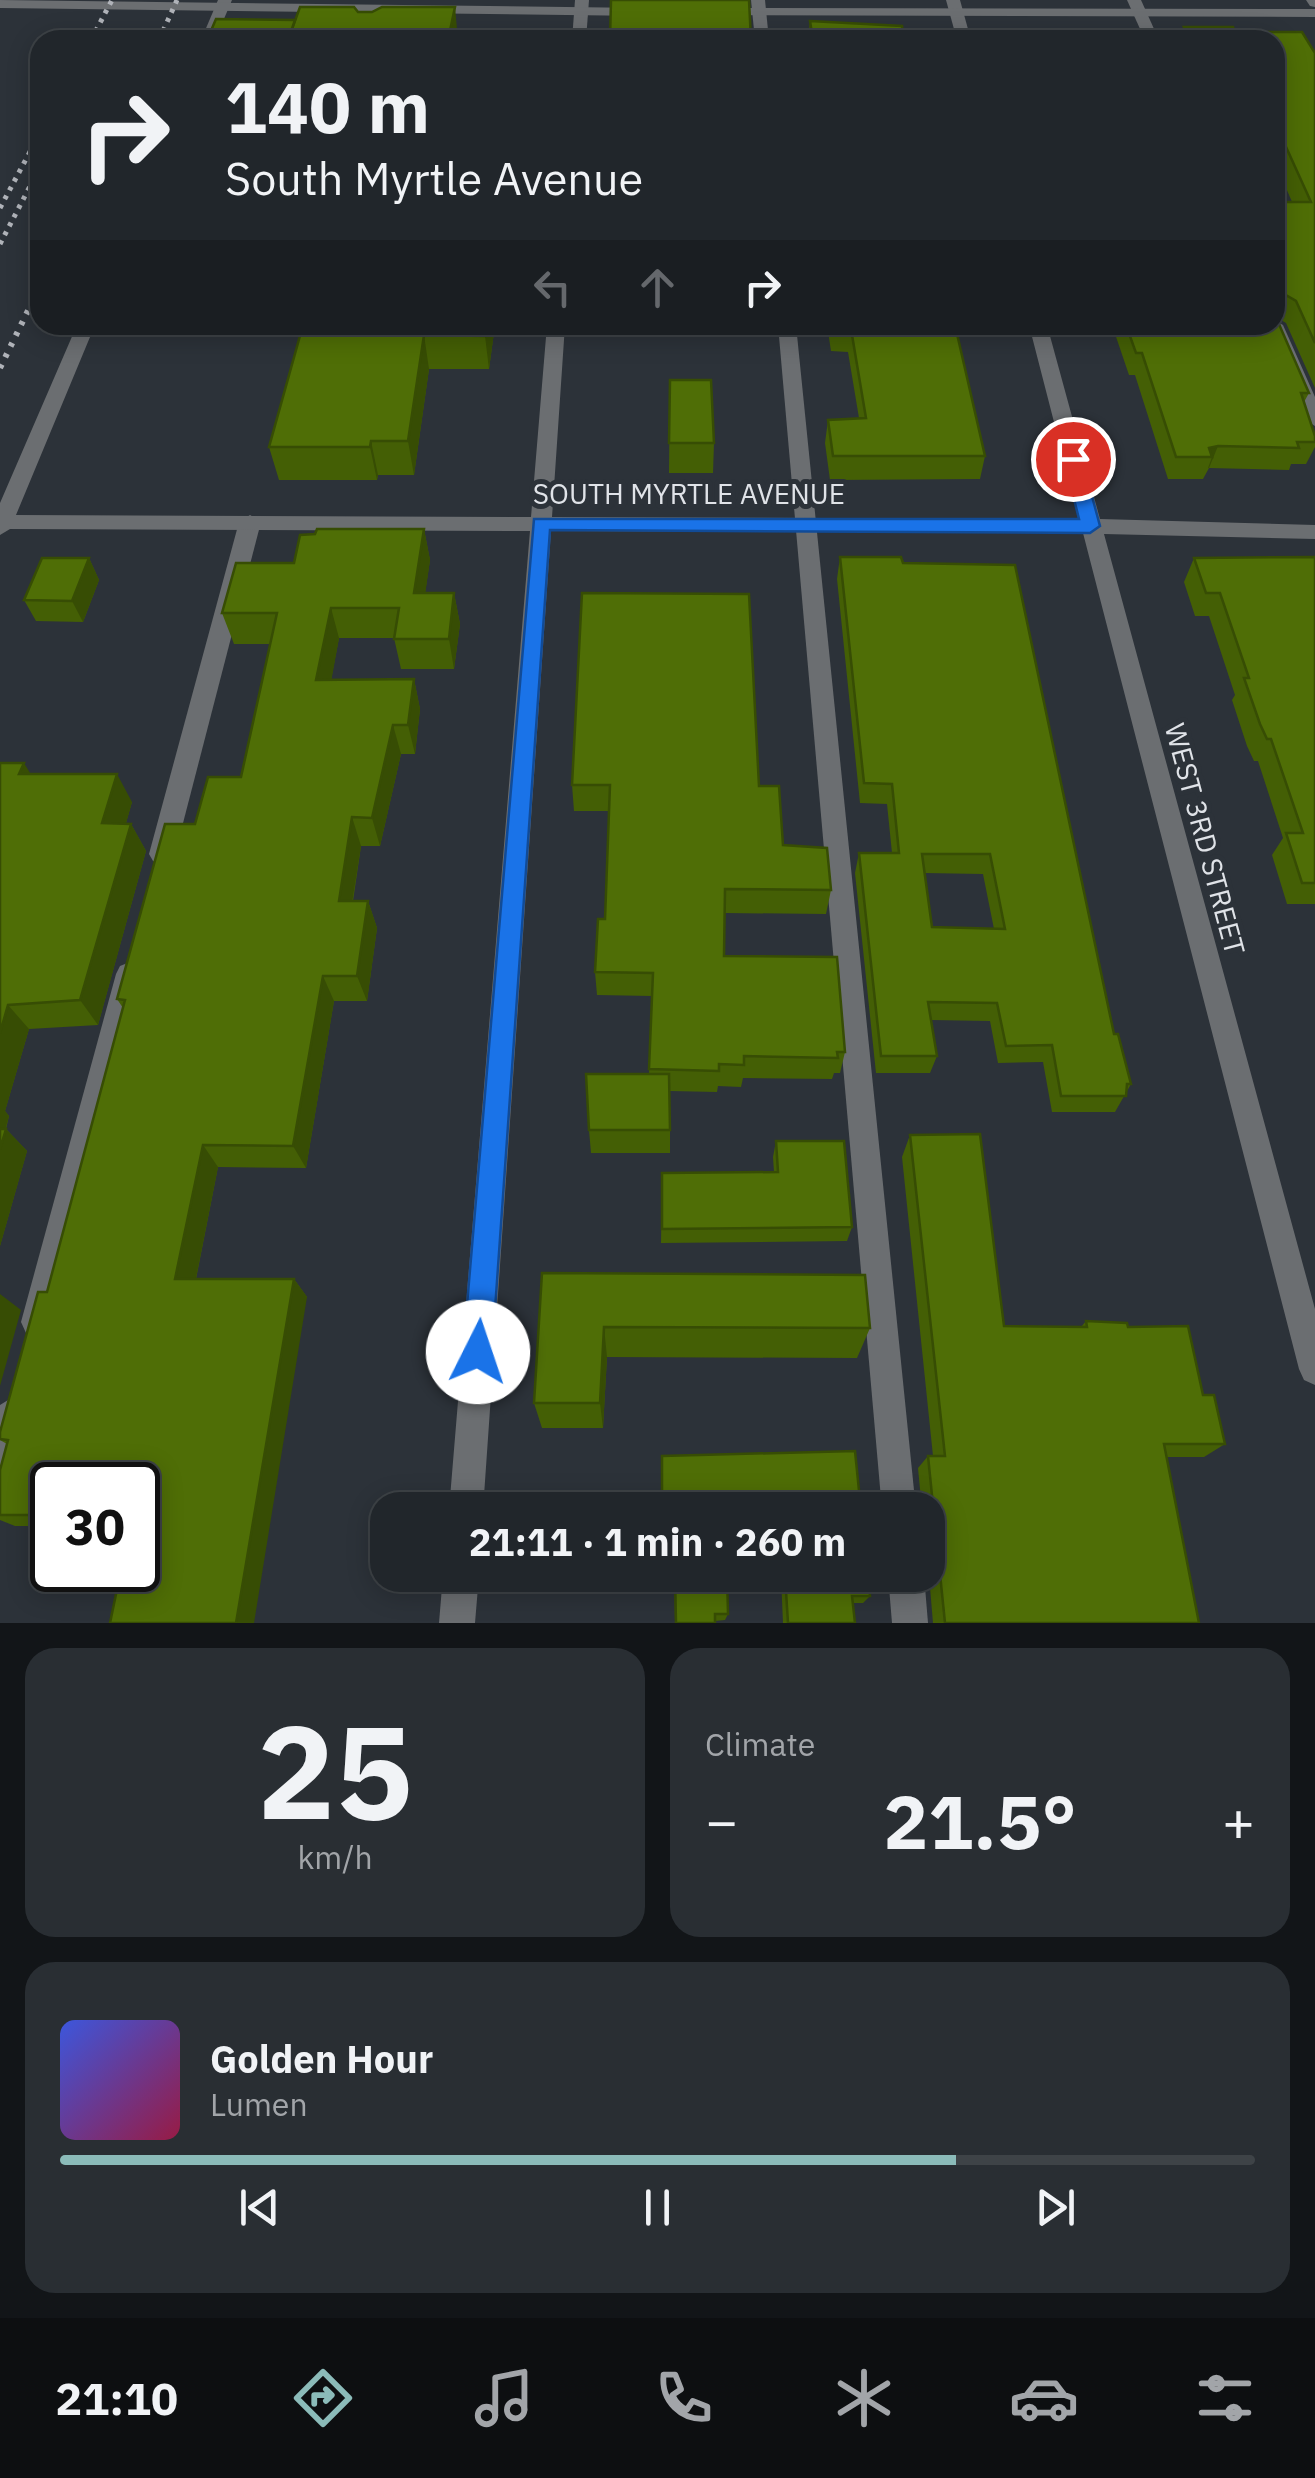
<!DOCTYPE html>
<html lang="en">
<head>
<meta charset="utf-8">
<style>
	body { margin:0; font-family:"IBM Plex Sans",sans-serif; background:#292e33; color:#f1f3f6; height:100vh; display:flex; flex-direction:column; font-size:38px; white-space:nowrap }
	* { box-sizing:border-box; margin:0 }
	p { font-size:32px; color:#a2a5a9 }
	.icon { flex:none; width:55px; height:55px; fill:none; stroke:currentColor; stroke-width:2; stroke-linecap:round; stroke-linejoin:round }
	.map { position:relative; height:1623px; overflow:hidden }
	.details { display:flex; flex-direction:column; gap:25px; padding:25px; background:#121518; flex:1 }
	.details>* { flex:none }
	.banner { position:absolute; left:30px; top:30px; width:1255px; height:305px; border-radius:30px; box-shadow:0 5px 25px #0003,0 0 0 2px #3e4347; background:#21262b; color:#f1f3f6; overflow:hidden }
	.speed { position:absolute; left:30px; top:1462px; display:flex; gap:20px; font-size:50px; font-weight:700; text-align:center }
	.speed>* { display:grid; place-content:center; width:130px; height:130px; border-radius:50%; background:#21262b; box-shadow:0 5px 25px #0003,0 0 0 2px #3e4347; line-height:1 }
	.speed .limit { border:5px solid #111; border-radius:15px; background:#fff; color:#111 }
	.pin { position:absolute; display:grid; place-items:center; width:85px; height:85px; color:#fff; margin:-42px; border:5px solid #fff; border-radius:50%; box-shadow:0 2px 10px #0007 }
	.me { position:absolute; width:110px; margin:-55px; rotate:4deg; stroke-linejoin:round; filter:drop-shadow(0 0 8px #0008) }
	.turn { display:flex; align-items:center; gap:35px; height:210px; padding:0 30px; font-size:45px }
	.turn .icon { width:130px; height:130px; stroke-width:2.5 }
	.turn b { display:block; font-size:70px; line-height:85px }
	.lanes { display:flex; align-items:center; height:95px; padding:0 30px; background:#0003; justify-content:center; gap:50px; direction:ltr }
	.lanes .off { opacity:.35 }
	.big { font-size:75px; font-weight:800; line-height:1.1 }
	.details .tile { flex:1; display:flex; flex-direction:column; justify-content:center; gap:15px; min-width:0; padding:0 35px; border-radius:30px; background:#292e33 }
	.details .dial { align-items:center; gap:0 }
	.dial b { font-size:130px; line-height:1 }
	.song { display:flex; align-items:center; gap:30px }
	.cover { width:120px; height:120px; border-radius:15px; background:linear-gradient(135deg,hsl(230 70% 55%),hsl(340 70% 35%)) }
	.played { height:10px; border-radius:5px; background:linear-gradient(90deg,#8bbbb9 75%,#3e4347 75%) }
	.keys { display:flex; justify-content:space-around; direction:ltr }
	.heat { display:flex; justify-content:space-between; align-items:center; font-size:55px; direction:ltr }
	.details .tiles { flex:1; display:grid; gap:25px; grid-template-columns:1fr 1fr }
	.tile:last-child { grid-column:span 2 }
	.trip { position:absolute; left:370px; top:1492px; width:575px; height:100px; border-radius:30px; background:#21262b; box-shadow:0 5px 25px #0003,0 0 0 2px #3e4347; font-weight:800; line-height:100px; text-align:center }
	.dock { display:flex; height:160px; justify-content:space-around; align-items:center; background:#0d0f11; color:#a2a5a9 }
	.dock .icon { width:70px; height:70px }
	.dock .on { color:#8bbbb9 }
	.dock b { font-size:45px; color:#f1f3f6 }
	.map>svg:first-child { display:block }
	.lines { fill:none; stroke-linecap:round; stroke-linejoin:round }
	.service { fill:#6b6e71; fill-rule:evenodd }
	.minor { fill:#6b6e71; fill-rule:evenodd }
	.tertiary { fill:#6b6e71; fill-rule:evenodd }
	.rail-far1 { stroke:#b0b3b9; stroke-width:5; stroke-dasharray:4 6; stroke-linecap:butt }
	.rail { stroke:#b0b3b9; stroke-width:6; stroke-dasharray:4 8; stroke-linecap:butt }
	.wall { fill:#445f05; fill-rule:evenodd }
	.shaded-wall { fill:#374d04 }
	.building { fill:#4f6e06; stroke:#374d04; stroke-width:2.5; fill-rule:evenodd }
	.route { fill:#1a73e8; stroke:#114b97; stroke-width:2.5 }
	.labels { text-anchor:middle; stroke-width:10; stroke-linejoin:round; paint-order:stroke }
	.street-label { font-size:28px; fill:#e0e3e8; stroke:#2c3239 }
</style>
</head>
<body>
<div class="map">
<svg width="1315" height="1623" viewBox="0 0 1315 1623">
	<rect width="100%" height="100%" fill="#2c3239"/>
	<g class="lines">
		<!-- service -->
		<g class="service">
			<path d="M 751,0 L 765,0 L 769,40 L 755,40 Z"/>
			<path d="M 1127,0 L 1141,0 L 1159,40 L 1145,40 Z"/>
			<path d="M 1275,320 L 1283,325 L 1315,397 L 1315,426 L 1305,420 L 1265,325 L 1275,325 Z"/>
			<path d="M 778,325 L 796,325 L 916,1510 L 882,1510 Z"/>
			<path d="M 250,515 L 261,522 L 175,854 L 171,861 L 162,865 L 153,861 L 149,854 L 239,522 Z"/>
			<path d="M 130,962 L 140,966 L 144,974 L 53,1322 L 48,1333 L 37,1338 L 26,1333 L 21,1322 L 116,974 L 120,966 Z"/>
			<path d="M 13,1397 L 25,1402 L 30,1414 L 12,1474 L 0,1479 L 0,1405 Z"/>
			<path d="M 888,1575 L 924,1575 L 928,1623 L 892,1623 Z"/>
		</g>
		<!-- minor -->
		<g class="minor">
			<path d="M 218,0 L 232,0 L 215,40 L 201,40 Z"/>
			<path d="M 575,0 L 589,0 L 586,40 L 572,40 Z"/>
			<path d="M 946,0 L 960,0 L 971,40 L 957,40 Z"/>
			<path d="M 1306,0 L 1315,0 L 1315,7 L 1310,6 Z"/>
			<path d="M 77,325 L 95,325 L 16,515 L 531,517 L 547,325 L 565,325 L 552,517 L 1079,519 L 1029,325 L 1047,325 L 1100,519 L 1315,525 L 1315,539 L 1104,534 L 1315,1309 L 1315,1385 L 1304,1380 L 1299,1369 L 1083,533 L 551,531 L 483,1510 L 449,1510 L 530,531 L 10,529 L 0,535 L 0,503 Z"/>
			<path d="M 443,1575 L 479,1575 L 475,1623 L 439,1623 Z"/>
		</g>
		<!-- tertiary -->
		<g class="tertiary">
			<path d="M 0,0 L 645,8 L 652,12 L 645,16 L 0,8 Z"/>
			<path d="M 715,8 L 1315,9 L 1315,17 L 710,15 L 710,9 Z"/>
		</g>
		<!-- rail-far1 -->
		<g class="rail-far1">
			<path d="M 91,40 L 112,0"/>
			<path d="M 159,40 L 177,0"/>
			<path d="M 0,208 L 40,133"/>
			<path d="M 0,244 L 40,167"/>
		</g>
		<!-- rail -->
		<path class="rail" d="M 0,368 L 40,286"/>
	</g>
	<!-- wall -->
	<g class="wall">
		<path d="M 810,21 L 904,40 L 808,40 Z"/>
		<path d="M 1184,27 L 1233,27 L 1235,32 L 1302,32 L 1315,53 L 1315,388 L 1286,323 L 1276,317 L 1309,393 L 1304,402 L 1315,436 L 1315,447 L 1306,464 L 1291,464 L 1289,470 L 1209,468 L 1203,479 L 1168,479 L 1135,375 L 1129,375 L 1112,325 L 1275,325 L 1275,202 L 1292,202 L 1275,162 L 1275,40 L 1063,40 L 1065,31 L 1183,32 Z"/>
		<path d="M 303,325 L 495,325 L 489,369 L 429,369 L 414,475 L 378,475 L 377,480 L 279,480 L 269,447 Z"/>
		<path d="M 827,325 L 955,325 L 985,456 L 980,479 L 830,480 L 825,443 L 828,420 L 859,418 L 848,352 L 831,351 Z"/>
		<path d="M 670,380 L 714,443 L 713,473 L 669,473 Z"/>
		<path d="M 424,529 L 430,560 L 425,593 L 454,593 L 460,624 L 454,669 L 401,669 L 394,638 L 339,638 L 331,680 L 414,679 L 420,709 L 415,754 L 401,754 L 380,846 L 361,846 L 353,901 L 368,901 L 377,928 L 367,1001 L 334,1001 L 306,1168 L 218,1167 L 196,1279 L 294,1279 L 307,1297 L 138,1570 L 138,1485 L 52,1485 L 52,1526 L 15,1526 L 0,1520 L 0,1470 L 7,1444 L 0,1440 L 0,1432 L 47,1292 L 123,1008 L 117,999 L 195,824 L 241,777 L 270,644 L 234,644 L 222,613 L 294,563 Z"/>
		<path d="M 840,557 L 903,563 L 1114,1034 L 1131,1084 L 1115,1112 L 1052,1112 L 1043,1062 L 998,1063 L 990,1021 L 931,1020 L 937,1056 L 930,1073 L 876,1073 L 855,873 L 859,853 L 892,853 L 887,804 L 860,803 L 837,579 ZM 924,873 L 983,874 L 994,929 L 932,927 Z"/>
		<path d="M 1315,557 L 1315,904 L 1287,904 L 1272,855 L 1283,838 L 1258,761 L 1254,761 L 1247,746 L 1232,700 L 1235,695 L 1209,616 L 1195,616 L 1184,582 L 1194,558 Z"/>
		<path d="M 89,558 L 99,580 L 83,622 L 36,621 L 24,600 Z"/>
		<path d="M 0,763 L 31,774 L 132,802 L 126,823 L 131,824 L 146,851 L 98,1025 L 29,1029 L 5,1111 L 9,1116 L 6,1129 L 27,1151 L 0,1246 Z"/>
		<path d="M 572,785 L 759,786 L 783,845 L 831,890 L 826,914 L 725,913 L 724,956 L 845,1052 L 840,1073 L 834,1073 L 832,1079 L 743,1078 L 741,1087 L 718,1086 L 717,1092 L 670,1091 L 670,1153 L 591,1153 L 589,1130 L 649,1074 L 652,996 L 597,995 L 595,972 L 605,919 L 609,811 L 574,811 Z"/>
		<path d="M 910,1135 L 1004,1326 L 1081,1327 L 1086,1321 L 1128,1327 L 1203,1395 L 1225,1444 L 1204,1457 L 1166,1457 L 1199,1623 L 933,1623 L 928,1564 L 928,1510 L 922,1510 L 918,1468 L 928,1456 L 933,1456 L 902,1157 Z"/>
		<path d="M 776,1141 L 852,1227 L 847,1241 L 661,1243 L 662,1173 L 774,1172 L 773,1157 Z"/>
		<path d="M 542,1273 L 870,1328 L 857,1358 L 607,1357 L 603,1428 L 542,1428 L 534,1403 Z"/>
		<path d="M 674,1575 L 868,1575 L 870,1596 L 863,1603 L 853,1603 L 855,1623 L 783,1623 L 781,1577 L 727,1579 L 728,1614 L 725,1620 L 715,1621 L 715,1623 L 675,1623 Z"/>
	</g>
	<!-- shaded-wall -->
	<g class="shaded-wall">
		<path d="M 455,7 L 458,40 L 448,40 Z"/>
		<path d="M 1284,294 L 1275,315 L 1275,301 Z"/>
		<path d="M 487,325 L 495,325 L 489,369 L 485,336 Z"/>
		<path d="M 424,335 L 429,369 L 414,475 L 408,441 Z"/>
		<path d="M 371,441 L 378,475 L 377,480 L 370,447 Z"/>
		<path d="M 1218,446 L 1209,468 L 1208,468 L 1212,457 L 1209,448 Z"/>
		<path d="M 424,529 L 430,560 L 421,624 L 414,593 Z"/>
		<path d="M 89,558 L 99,580 L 83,622 L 72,601 Z"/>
		<path d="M 454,593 L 460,624 L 454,669 L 449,639 Z"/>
		<path d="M 331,608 L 339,638 L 326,710 L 316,680 Z"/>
		<path d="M 414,679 L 420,709 L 415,754 L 408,725 Z"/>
		<path d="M 393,725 L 401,754 L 380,846 L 372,818 Z"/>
		<path d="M 24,763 L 41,791 L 19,774 Z"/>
		<path d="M 117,774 L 132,802 L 118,851 L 102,823 Z"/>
		<path d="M 352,817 L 361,846 L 348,928 L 339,901 Z"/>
		<path d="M 131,824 L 146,851 L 98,1025 L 80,1000 Z"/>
		<path d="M 368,901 L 377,928 L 367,1001 L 357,976 Z"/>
		<path d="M 323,976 L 334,1001 L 306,1168 L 293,1146 Z"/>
		<path d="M 8,1005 L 29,1029 L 5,1111 L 9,1116 L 0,1148 L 0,1033 Z"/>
		<path d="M 6,1129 L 27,1151 L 0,1246 L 0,1149 Z"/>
		<path d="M 203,1145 L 218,1167 L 194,1288 L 175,1279 Z"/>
		<path d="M 294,1279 L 307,1297 L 254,1623 L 236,1623 Z"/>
		<path d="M 0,1294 L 21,1310 L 0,1386 Z"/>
		<path d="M 604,1327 L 607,1357 L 603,1428 L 600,1403 Z"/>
	</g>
	<!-- building -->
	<g class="building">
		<path d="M 611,0 L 749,0 L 751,40 L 610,40 Z"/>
		<path d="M 300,7 L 354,7 L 358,12 L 372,12 L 382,7 L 455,7 L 448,40 L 288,40 Z"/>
		<path d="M 216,19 L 295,20 L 288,40 L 207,40 Z"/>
		<path d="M 810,21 L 902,26 L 904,40 L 813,40 Z"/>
		<path d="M 1184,27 L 1233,27 L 1235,32 L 1302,32 L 1315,53 L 1315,343 L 1296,301 L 1284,294 L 1275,301 L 1275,202 L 1311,202 L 1277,127 L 1275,127 L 1275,40 L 1068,40 L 1065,31 L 1187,32 Z"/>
		<path d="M 1275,315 L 1309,393 L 1301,393 L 1315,436 L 1315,442 L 1297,442 L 1299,448 L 1218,446 L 1209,448 L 1212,457 L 1176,457 L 1142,353 L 1136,353 L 1126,325 L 1275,325 Z"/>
		<path d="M 303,325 L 487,325 L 485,336 L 424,335 L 408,441 L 371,441 L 370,447 L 269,447 Z"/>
		<path d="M 833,325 L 955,325 L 985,456 L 833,456 L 828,420 L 866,418 L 851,329 L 834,327 Z"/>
		<path d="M 670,380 L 711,380 L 714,443 L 669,443 Z"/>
		<path d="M 317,529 L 424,529 L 414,593 L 454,593 L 449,639 L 394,639 L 399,608 L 331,608 L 316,680 L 414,679 L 408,725 L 393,725 L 372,818 L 352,817 L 339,901 L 368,901 L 357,976 L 323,976 L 293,1146 L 203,1145 L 175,1279 L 294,1279 L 236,1623 L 110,1623 L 121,1570 L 138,1570 L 138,1485 L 52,1485 L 52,1515 L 0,1515 L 0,1470 L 8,1440 L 0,1439 L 0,1432 L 38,1292 L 47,1292 L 125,1000 L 117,999 L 165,824 L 195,824 L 208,777 L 241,777 L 277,613 L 222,613 L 236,563 L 294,563 L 300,535 L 315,534 Z"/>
		<path d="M 840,557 L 901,557 L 903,563 L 1015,565 L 1114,1034 L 1118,1034 L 1131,1084 L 1127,1084 L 1126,1096 L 1061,1096 L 1052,1045 L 1006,1046 L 997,1003 L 928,1002 L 937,1056 L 881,1056 L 859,853 L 899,853 L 892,784 L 864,783 ZM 922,854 L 990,854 L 1005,929 L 932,927 Z"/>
		<path d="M 1315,557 L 1315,883 L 1302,883 L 1286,833 L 1303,833 L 1271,739 L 1267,739 L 1260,724 L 1244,678 L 1249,678 L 1220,593 L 1206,593 L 1194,558 Z"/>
		<path d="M 42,558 L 89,558 L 72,601 L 24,600 Z"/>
		<path d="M 582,593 L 749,594 L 759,786 L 779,786 L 783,845 L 827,848 L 831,890 L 725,889 L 724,956 L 837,957 L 845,1052 L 837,1052 L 838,1058 L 744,1056 L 744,1065 L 719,1064 L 719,1071 L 649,1069 L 653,973 L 595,972 L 598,919 L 605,919 L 610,785 L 572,785 Z"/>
		<path d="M 0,763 L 24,763 L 19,774 L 117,774 L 102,823 L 131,824 L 80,1000 L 8,1005 L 0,1033 Z"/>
		<path d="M 586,1074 L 669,1074 L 670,1130 L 589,1130 Z"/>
		<path d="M 0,1129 L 6,1129 L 0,1149 Z"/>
		<path d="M 980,1134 L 1004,1326 L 1087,1327 L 1086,1321 L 1127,1323 L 1128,1327 L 1188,1326 L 1203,1395 L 1214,1395 L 1225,1444 L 1164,1444 L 1199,1623 L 945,1623 L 928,1456 L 945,1456 L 910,1135 Z"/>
		<path d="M 776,1141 L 844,1141 L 852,1227 L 662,1229 L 662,1173 L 778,1172 Z"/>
		<path d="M 542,1273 L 865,1275 L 870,1328 L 604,1327 L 600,1403 L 534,1403 Z"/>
		<path d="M 855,1451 L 861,1510 L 662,1510 L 662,1456 Z"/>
		<path d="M 675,1575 L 727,1575 L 728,1614 L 715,1614 L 715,1623 L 676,1623 Z"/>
		<path d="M 785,1575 L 868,1575 L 870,1596 L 852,1596 L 855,1623 L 788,1623 Z"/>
	</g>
	<!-- route -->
	<path class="route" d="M 1073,453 L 1082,459 L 1100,526 L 1090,533 L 550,530 L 492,1352 L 488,1363 L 478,1367 L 467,1363 L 463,1352 L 534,519 L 1079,519 L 1064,459 Z"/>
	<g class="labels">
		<!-- street labels -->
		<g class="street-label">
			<text x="689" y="504">SOUTH MYRTLE AVENUE</text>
			<text transform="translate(1205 839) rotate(75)" y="10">WEST 3RD STREET</text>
		</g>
	</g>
</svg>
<div class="speed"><div class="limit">30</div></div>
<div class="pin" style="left:1073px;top:459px;background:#d93025"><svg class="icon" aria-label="arrive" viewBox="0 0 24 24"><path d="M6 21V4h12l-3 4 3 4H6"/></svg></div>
<svg class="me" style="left:478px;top:1352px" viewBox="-20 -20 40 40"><circle r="19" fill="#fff"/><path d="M0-13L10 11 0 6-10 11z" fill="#1a73e8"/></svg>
<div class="trip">21:11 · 1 min · 260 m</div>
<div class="banner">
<div class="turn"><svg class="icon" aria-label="right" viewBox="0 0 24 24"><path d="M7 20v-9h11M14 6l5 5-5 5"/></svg><div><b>140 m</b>South Myrtle Avenue</div></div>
<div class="lanes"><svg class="icon off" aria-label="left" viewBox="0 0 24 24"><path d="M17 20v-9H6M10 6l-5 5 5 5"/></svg><svg class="icon off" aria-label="ahead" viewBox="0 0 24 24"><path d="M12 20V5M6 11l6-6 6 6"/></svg><svg class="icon" aria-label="right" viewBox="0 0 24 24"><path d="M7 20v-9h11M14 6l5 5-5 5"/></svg></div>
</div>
</div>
<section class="details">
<div class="tiles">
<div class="tile dial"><b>25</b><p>km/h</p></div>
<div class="tile"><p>Climate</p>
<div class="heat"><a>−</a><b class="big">21.5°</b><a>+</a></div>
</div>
<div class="tile">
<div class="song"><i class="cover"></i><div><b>Golden Hour</b><p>Lumen</p></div></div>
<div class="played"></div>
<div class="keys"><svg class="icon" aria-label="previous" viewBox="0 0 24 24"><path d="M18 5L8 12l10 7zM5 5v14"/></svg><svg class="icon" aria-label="pause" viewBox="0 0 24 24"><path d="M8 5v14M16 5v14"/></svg><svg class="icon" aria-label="next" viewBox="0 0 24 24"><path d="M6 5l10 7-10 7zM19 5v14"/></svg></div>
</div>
</div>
</section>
<nav class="dock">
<b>21:10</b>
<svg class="icon on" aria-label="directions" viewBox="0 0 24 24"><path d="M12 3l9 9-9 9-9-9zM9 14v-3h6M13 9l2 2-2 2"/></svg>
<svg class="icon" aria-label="music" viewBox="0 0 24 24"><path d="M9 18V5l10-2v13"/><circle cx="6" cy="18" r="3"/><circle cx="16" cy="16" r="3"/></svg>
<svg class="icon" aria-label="phone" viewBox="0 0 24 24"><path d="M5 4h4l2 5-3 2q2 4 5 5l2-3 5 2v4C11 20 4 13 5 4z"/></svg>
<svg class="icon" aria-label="climate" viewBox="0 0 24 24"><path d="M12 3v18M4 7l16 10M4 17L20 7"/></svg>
<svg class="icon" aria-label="car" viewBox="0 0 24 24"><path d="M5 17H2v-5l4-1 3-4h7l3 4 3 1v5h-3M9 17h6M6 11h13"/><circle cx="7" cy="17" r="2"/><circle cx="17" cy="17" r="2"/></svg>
<svg class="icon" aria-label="filters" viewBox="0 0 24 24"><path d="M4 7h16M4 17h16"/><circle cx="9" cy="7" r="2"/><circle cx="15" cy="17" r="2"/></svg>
</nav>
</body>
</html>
